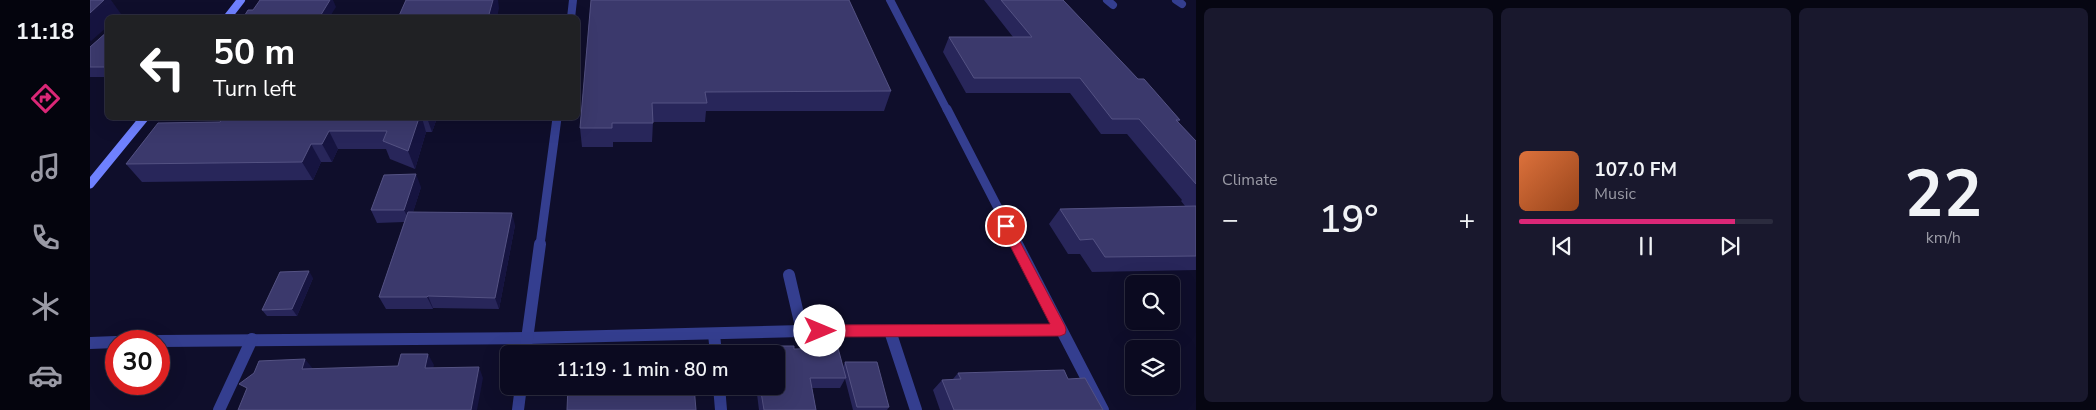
<!DOCTYPE html>
<html lang="en">
<head>
<meta charset="utf-8">
<style>
	body { margin:0; font-family:"Nunito Sans",sans-serif; background:#19182d; color:#f1f3f6; height:100vh; display:flex; flex-direction:column; font-size:19px; white-space:nowrap }
	* { box-sizing:border-box; margin:0 }
	p { font-size:16px; color:#9a9aa5 }
	.icon { flex:none; width:28px; height:28px; fill:none; stroke:currentColor; stroke-width:2; stroke-linecap:round; stroke-linejoin:round }
	.map { position:relative; flex:1; overflow:hidden }
	.drawer { display:flex; flex-direction:column; gap:8px; padding:8px; background:#060612; width:900px }
	.drawer>* { flex:none }
	.top-card { position:absolute; left:15px; top:15px; width:475px; height:105px; border-radius:8px; box-shadow:0 5px 20px #0002,0 0 0 1px #2b2b3e; background:#202124; color:#fff; overflow:hidden }
	.tools { position:absolute; left:1035px; top:275px; display:grid; gap:10px }
	.tools a { display:grid; place-items:center; width:55px; height:55px; border-radius:8px; background:#0b0a20; box-shadow:0 5px 20px #0002,0 0 0 1px #2b2b3e; font-size:25px }
	.speed { position:absolute; left:15px; top:330px; display:flex; gap:10px; font-size:25px; font-weight:700; text-align:center }
	.speed>* { display:grid; place-content:center; width:65px; height:65px; border-radius:50%; background:#0b0a20; box-shadow:0 5px 20px #0002,0 0 0 1px #2b2b3e; line-height:1 }
	.speed .limit { border:8px solid #d22; background:#fff; color:#111 }
	.pin { position:absolute; display:grid; place-items:center; width:42px; height:42px; color:#fff; margin:-21px; border:2px solid #fff; border-radius:50%; box-shadow:0 1px 5px #0007 }
	.me { position:absolute; width:55px; margin:-28px; rotate:90deg; stroke-linejoin:round; filter:drop-shadow(0 0 4px #0008) }
	.turn { display:flex; align-items:center; gap:18px; height:105px; padding:0 25px; font-size:22px }
	.turn .icon { width:65px; height:65px; stroke-width:2.5 }
	.turn b { display:block; font-size:35px; line-height:42px }
	.big { font-size:38px; font-weight:600; line-height:1.1 }
	.drawer .card { flex:1; display:flex; flex-direction:column; justify-content:center; gap:8px; min-width:0; padding:0 18px; border-radius:8px; background:#19182d }
	.drawer .dial { align-items:center; gap:0 }
	.dial b { font-size:65px; line-height:1 }
	.song { display:flex; align-items:center; gap:15px }
	.cover { width:60px; height:60px; border-radius:8px; background:linear-gradient(135deg,hsl(20 70% 55%),hsl(20 70% 35%)) }
	.played { height:5px; border-radius:2px; background:linear-gradient(90deg,#db2777 85%,#2b2b3e 85%) }
	.keys { display:flex; justify-content:space-around; direction:ltr }
	.heat { display:flex; justify-content:space-between; align-items:center; font-size:28px; direction:ltr }
	.drawer .tiles { flex:1; display:grid; gap:8px; grid-template-columns:repeat(3,1fr) }
	.trip { position:absolute; left:410px; top:345px; width:285px; height:50px; border-radius:8px; background:#0b0a20; box-shadow:0 5px 20px #0002,0 0 0 1px #2b2b3e; font-weight:600; line-height:50px; text-align:center }
	main { display:flex; flex:1; min-height:0 }
	.dock { display:flex; flex-direction:column; width:90px; justify-content:space-around; align-items:center; background:#04040d; color:#9a9aa5 }
	.dock .icon { width:35px; height:35px }
	.dock .active { color:#db2777 }
	.dock b { font-size:22px; color:#f1f3f6 }
	.map>svg:first-child { display:block }
	.lines { fill:none; stroke-linecap:round; stroke-linejoin:round }
	.lane-far1 { stroke:#343e8f; stroke-width:8 }
	.lane { stroke:#343e8f; stroke-width:12 }
	.street-far2 { stroke:#343e8f; stroke-width:8 }
	.street-far1 { stroke:#343e8f; stroke-width:9 }
	.street { stroke:#343e8f; stroke-width:12 }
	.secondary-far1 { stroke:#6f81ff; stroke-width:8 }
	.secondary { stroke:#6f81ff; stroke-width:9 }
	.wall { fill:#28265a }
	.shaded-wall { fill:#161440 }
	.building { fill:#3b396c; stroke:#545283 }
	.route { fill:#e11d48; stroke:#92132f }
</style>
</head>
<body>
<main>
<nav class="dock">
<b>11:18</b>
<svg class="icon active" aria-label="directions" viewBox="0 0 24 24"><path d="M12 3l9 9-9 9-9-9zM9 14v-3h6M13 9l2 2-2 2"/></svg>
<svg class="icon" aria-label="music" viewBox="0 0 24 24"><path d="M9 18V5l10-2v13"/><circle cx="6" cy="18" r="3"/><circle cx="16" cy="16" r="3"/></svg>
<svg class="icon" aria-label="phone" viewBox="0 0 24 24"><path d="M5 4h4l2 5-3 2q2 4 5 5l2-3 5 2v4C11 20 4 13 5 4z"/></svg>
<svg class="icon" aria-label="climate" viewBox="0 0 24 24"><path d="M12 3v18M4 7l16 10M4 17L20 7"/></svg>
<svg class="icon" aria-label="car" viewBox="0 0 24 24"><path d="M5 17H2v-5l4-1 3-4h7l3 4 3 1v5h-3M9 17h6M6 11h13"/><circle cx="7" cy="17" r="2"/><circle cx="17" cy="17" r="2"/></svg>
</nav>
<div class="map">
<svg width="1106" height="410" viewBox="0 0 1106 410">
	<rect width="100%" height="100%" fill="#0f0e2b"/>
	<g class="lines">
		<!-- lane-far1 -->
		<g class="lane-far1">
			<path d="M 1017,0 L 1023,5"/>
			<path d="M 1086,0 L 1092,4"/>
		</g>
		<!-- lane -->
		<path class="lane" d="M 699,275 L 712,331"/>
		<!-- street-far2 -->
		<g class="street-far2">
			<path d="M 800,0 L 857,110"/>
			<path d="M 481,18 L 483,0"/>
		</g>
		<!-- street-far1 -->
		<g class="street-far1">
			<path d="M 857,109 L 927,245"/>
			<path d="M 450,245 L 467,118"/>
		</g>
		<!-- street -->
		<g class="street">
			<path d="M 927,244 L 1013,410"/>
			<path d="M 800,331 L 826,410"/>
			<path d="M 624,334 L 626,354"/>
			<path d="M 69,341 L 437,338 L 712,331 L 970,330"/>
			<path d="M 0,343 L 26,342"/>
			<path d="M 435,354 L 450,244"/>
			<path d="M 629,386 L 631,410"/>
			<path d="M 129,410 L 162,339"/>
			<path d="M 428,410 L 431,386"/>
		</g>
		<!-- secondary-far1 -->
		<path class="secondary-far1" d="M 137,18 L 151,0"/>
		<!-- secondary -->
		<path class="secondary" d="M 0,184 L 54,118"/>
	</g>
	<!-- wall -->
	<g class="wall">
		<path d="M 501,0 L 801,91 L 794,111 L 616,111 L 615,122 L 563,122 L 562,142 L 523,142 L 523,147 L 492,147 L 490,128 Z"/>
		<path d="M 894,0 L 973,0 L 1048,79 L 1090,120 L 1088,122 L 1106,141 L 1106,270 L 1002,272 L 990,254 L 978,254 L 959,224 L 970,209 L 1095,206 L 1091,201 L 1092,200 L 1037,134 L 1011,134 L 980,93 L 876,93 L 853,52 L 859,37 L 923,37 Z"/>
		<path d="M 18,31 L 18,77 L 0,77 L 0,47 Z"/>
		<path d="M 133,118 L 347,118 L 342,132 L 336,132 L 325,169 L 300,159 L 296,149 L 248,149 L 242,162 L 231,162 L 223,180 L 52,182 L 36,164 L 130,122 Z"/>
		<path d="M 331,187 L 323,212 L 425,225 L 409,309 L 343,308 L 343,309 L 296,309 L 289,297 L 314,222 L 287,223 L 281,210 Z"/>
		<path d="M 223,278 L 207,316 L 177,316 L 172,310 Z"/>
		<path d="M 668,346 L 704,349 L 753,367 L 755,362 L 799,407 L 797,410 L 763,410 L 755,379 L 750,388 L 722,388 L 726,410 L 669,410 L 666,386 L 686,386 L 686,354 L 666,354 Z"/>
		<path d="M 868,373 L 978,379 L 1013,410 L 850,410 L 843,390 L 852,380 L 863,379 Z"/>
	</g>
	<!-- shaded-wall -->
	<g class="shaded-wall">
		<path d="M 14,0 L 21,0 L 31,14 L 27,18 L 18,18 L 18,26 L 1,41 L 0,40 L 0,13 Z"/>
		<path d="M 240,0 L 243,0 L 246,7 L 239,18 L 229,18 Z"/>
		<path d="M 403,0 L 408,0 L 409,8 L 407,18 L 398,18 Z"/>
		<path d="M 329,118 L 332,118 L 336,132 L 325,169 L 318,151 Z"/>
		<path d="M 337,118 L 347,118 L 342,132 Z"/>
		<path d="M 239,131 L 248,149 L 242,162 L 232,144 Z"/>
		<path d="M 221,144 L 231,162 L 223,180 L 212,162 Z"/>
		<path d="M 326,174 L 331,187 L 320,222 L 314,210 Z"/>
		<path d="M 422,213 L 425,225 L 409,309 L 405,298 Z"/>
		<path d="M 219,271 L 223,278 L 207,316 L 202,309 Z"/>
		<path d="M 338,296 L 343,308 L 343,309 L 337,297 Z"/>
		<path d="M 338,354 L 344,365 L 341,378 L 335,368 Z"/>
		<path d="M 215,359 L 224,370 L 212,369 Z"/>
		<path d="M 389,367 L 393,378 L 387,410 L 381,410 Z"/>
	</g>
	<!-- building -->
	<g class="building">
		<path d="M 0,0 L 14,0 L 0,13 Z"/>
		<path d="M 170,0 L 240,0 L 229,18 L 153,18 L 158,10 L 163,10 Z"/>
		<path d="M 316,0 L 403,0 L 398,18 L 308,18 Z"/>
		<path d="M 501,0 L 759,0 L 801,91 L 615,92 L 617,103 L 562,103 L 563,123 L 522,123 L 522,128 L 490,128 Z"/>
		<path d="M 911,0 L 973,0 L 1048,79 L 1054,79 L 1090,120 L 1086,120 L 1106,141 L 1106,184 L 1049,119 L 1022,119 L 990,78 L 884,78 L 859,37 L 942,37 Z"/>
		<path d="M 33,16 L 63,16 L 62,18 L 31,18 Z"/>
		<path d="M 18,31 L 18,67 L 0,67 L 0,47 Z"/>
		<path d="M 133,118 L 329,118 L 318,151 L 293,141 L 297,131 L 239,131 L 232,144 L 221,144 L 212,162 L 36,164 L 68,123 L 130,122 Z"/>
		<path d="M 326,174 L 314,210 L 281,210 L 294,175 Z"/>
		<path d="M 1106,206 L 1106,256 L 1015,257 L 1003,239 L 990,240 L 970,209 Z"/>
		<path d="M 318,212 L 422,213 L 405,298 L 338,296 L 337,297 L 289,297 Z"/>
		<path d="M 219,271 L 202,309 L 172,310 L 190,272 Z"/>
		<path d="M 668,346 L 704,346 L 704,349 L 748,348 L 756,378 L 720,378 L 726,410 L 674,410 L 670,386 L 686,386 L 686,354 L 669,354 Z"/>
		<path d="M 311,354 L 338,354 L 335,368 L 389,367 L 381,410 L 148,410 L 157,388 L 149,384 L 164,373 L 169,361 L 215,359 L 212,369 L 308,366 Z"/>
		<path d="M 755,362 L 787,362 L 799,407 L 767,407 Z"/>
		<path d="M 974,370 L 978,379 L 995,378 L 1013,410 L 864,410 L 852,380 L 871,379 L 868,373 Z"/>
		<path d="M 478,386 L 604,386 L 606,410 L 477,410 Z"/>
	</g>
	<!-- route -->
	<path class="route" d="M 916,221 L 920,223 L 975,326 L 976,330 L 975,334 L 970,336 L 730,337 L 725,335 L 723,331 L 725,327 L 730,325 L 960,324 L 910,226 Z"/>
</svg>
<div class="tools">
<a><svg class="icon" aria-label="search" viewBox="0 0 24 24"><circle cx="10" cy="10" r="6"/><path d="M15 15l6 6"/></svg></a>
<a><svg class="icon" aria-label="layers" viewBox="0 0 24 24"><path d="M12 4l9 5-9 5-9-5zM3 14l9 5 9-5"/></svg></a>
</div>
<div class="speed"><div class="limit">30</div></div>
<div class="pin" style="left:916px;top:226px;background:#d93025"><svg class="icon" aria-label="arrive" viewBox="0 0 24 24"><path d="M6 21V4h12l-3 4 3 4H6"/></svg></div>
<svg class="me" style="left:730px;top:331px" viewBox="-20 -20 40 40"><circle r="19" fill="#fff"/><path d="M0-13L10 11 0 6-10 11z" fill="#e11d48"/></svg>
<div class="trip">11:19 · 1 min · 80 m</div>
<div class="top-card">
<div class="turn"><svg class="icon" aria-label="left" viewBox="0 0 24 24"><path d="M17 20v-9H6M10 6l-5 5 5 5"/></svg><div><b>50 m</b>Turn left</div></div>
</div>
</div>
<section class="drawer">
<div class="tiles">
<div class="card"><p>Climate</p>
<div class="heat"><a>−</a><b class="big">19°</b><a>+</a></div>
</div>
<div class="card">
<div class="song"><i class="cover"></i><div><b>107.0 FM</b><p>Music</p></div></div>
<div class="played"></div>
<div class="keys"><svg class="icon" aria-label="previous" viewBox="0 0 24 24"><path d="M18 5L8 12l10 7zM5 5v14"/></svg><svg class="icon" aria-label="pause" viewBox="0 0 24 24"><path d="M8 5v14M16 5v14"/></svg><svg class="icon" aria-label="next" viewBox="0 0 24 24"><path d="M6 5l10 7-10 7zM19 5v14"/></svg></div>
</div>
<div class="card dial"><b>22</b><p>km/h</p></div>
</div>
</section>
</main>
</body>
</html>
